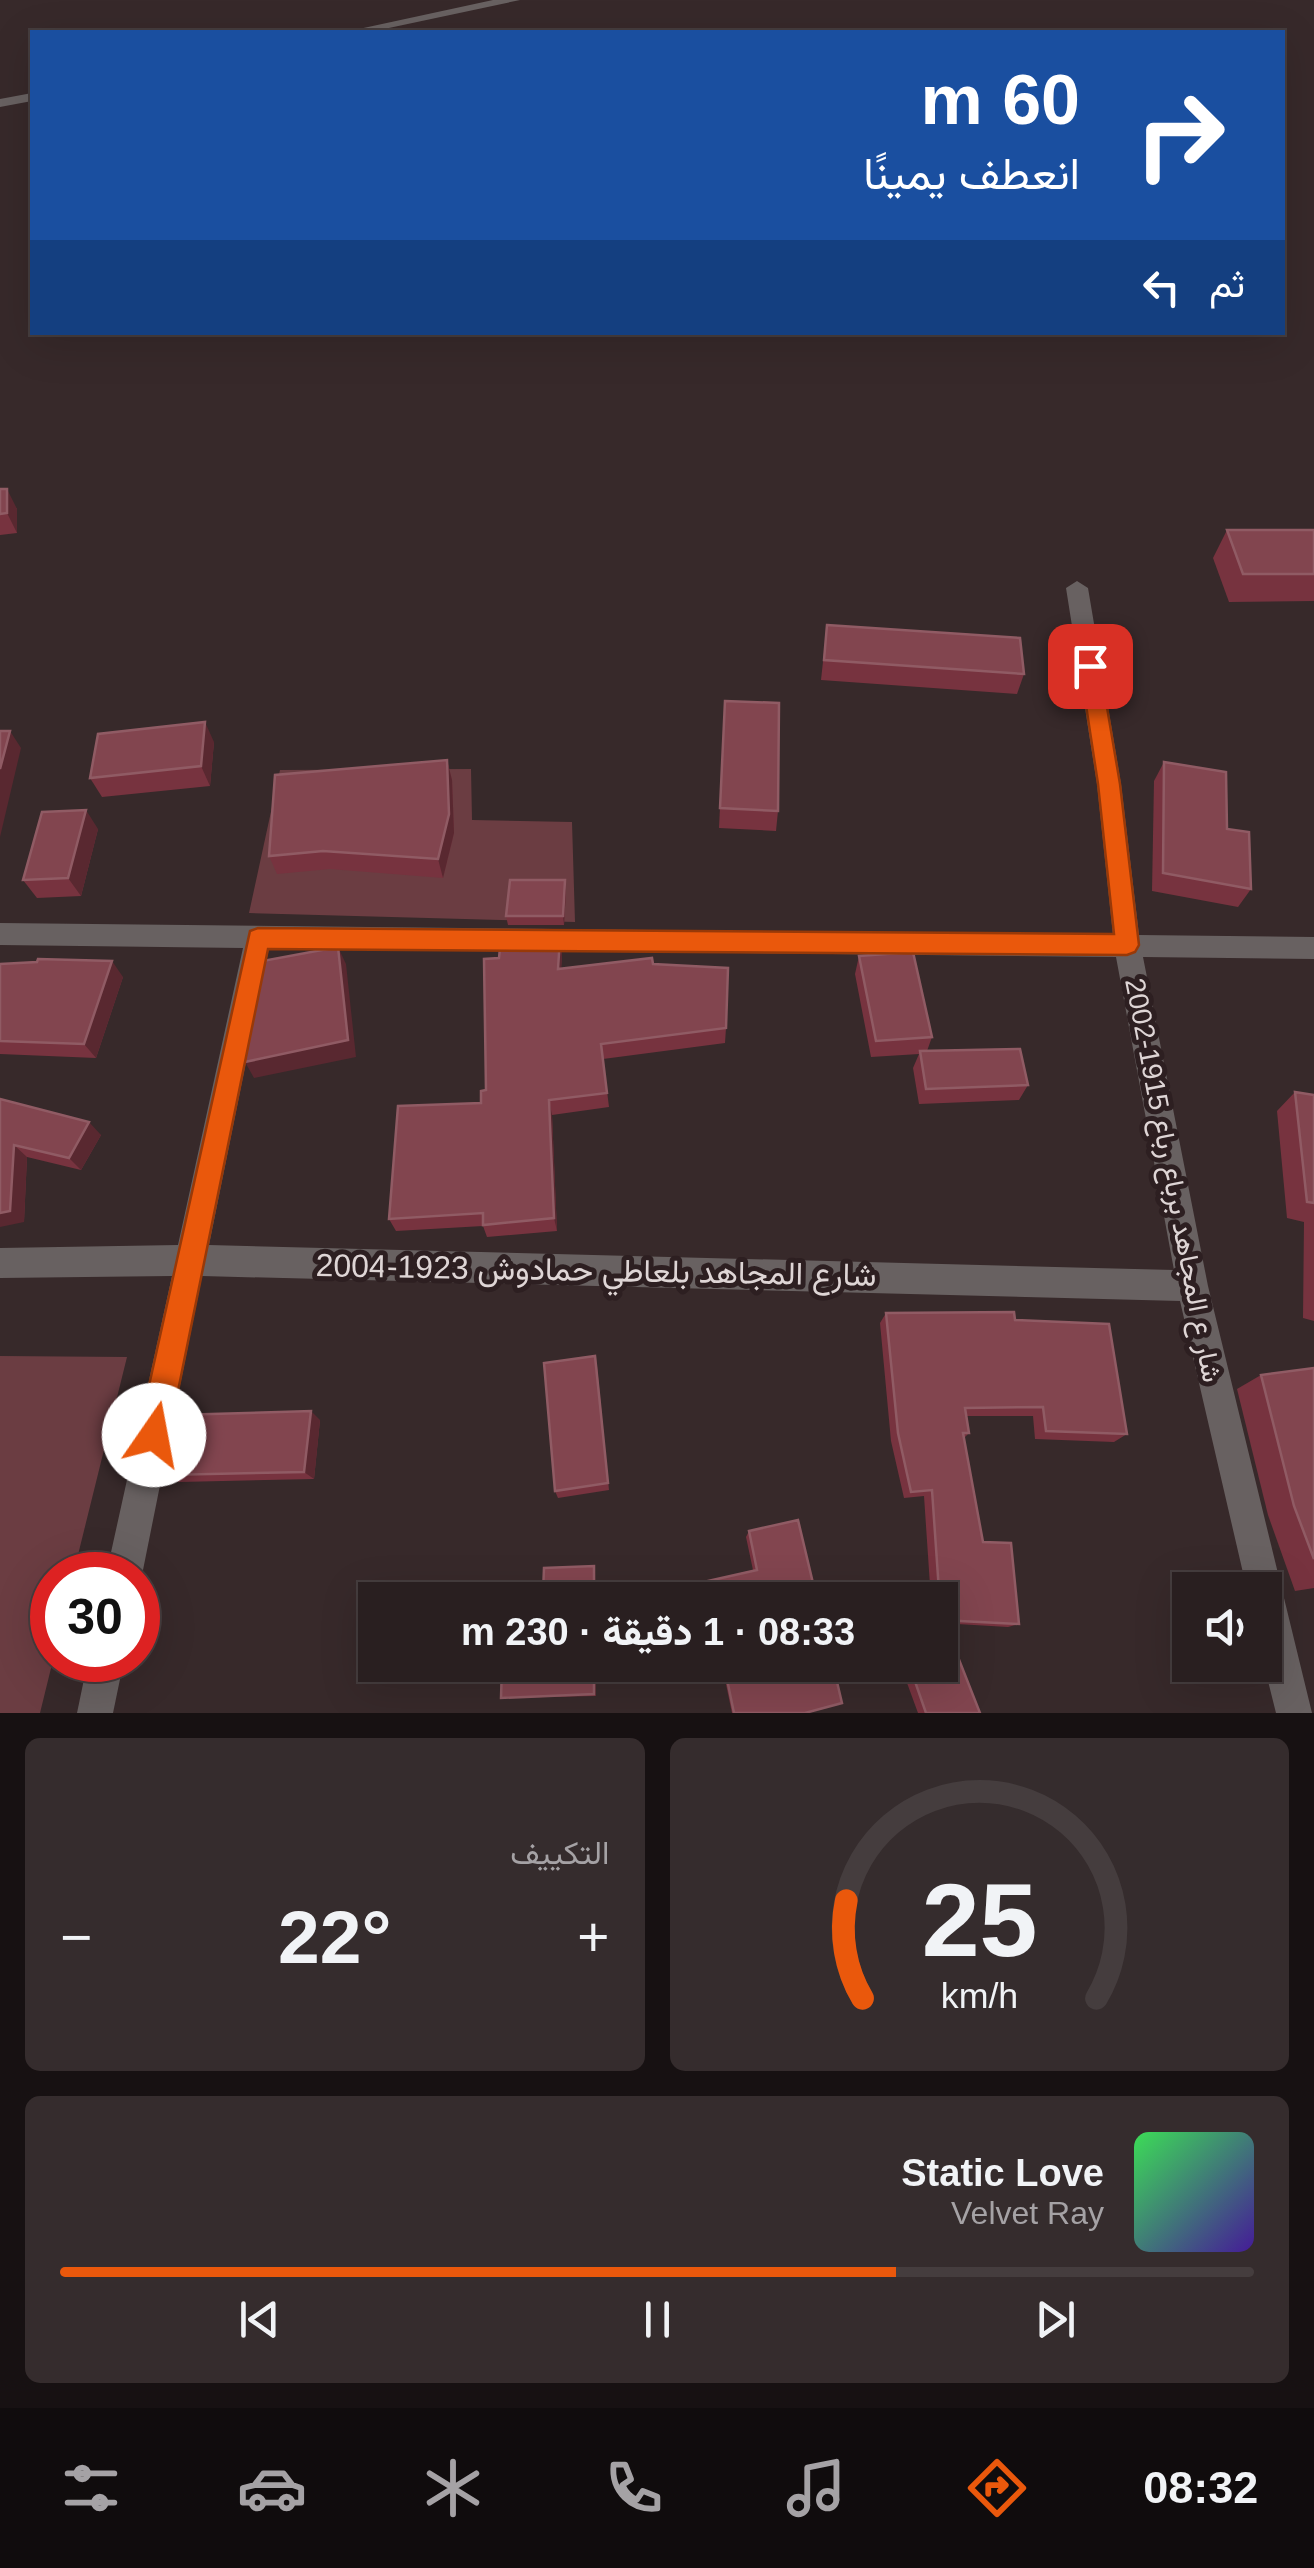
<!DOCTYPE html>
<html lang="ar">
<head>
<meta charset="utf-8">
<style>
	body { margin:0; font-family:Helvetica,Vazirmatn,sans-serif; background:#352c2d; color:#f1f3f6; direction:rtl; height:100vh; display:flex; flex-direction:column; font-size:38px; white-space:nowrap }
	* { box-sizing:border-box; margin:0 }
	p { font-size:32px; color:#a5a2a5 }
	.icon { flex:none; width:55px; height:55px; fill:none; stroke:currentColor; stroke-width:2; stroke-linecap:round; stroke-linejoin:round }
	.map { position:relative; height:1713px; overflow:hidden; direction:ltr }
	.panel { display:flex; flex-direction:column; gap:25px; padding:25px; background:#171112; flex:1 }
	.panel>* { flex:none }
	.guide { position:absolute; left:30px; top:30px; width:1255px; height:305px; border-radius:0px; box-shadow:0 10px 40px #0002,0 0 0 2px #453d3e; direction:rtl; background:#1a4fa0; color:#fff; overflow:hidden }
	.fabs { position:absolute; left:1172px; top:1572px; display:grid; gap:20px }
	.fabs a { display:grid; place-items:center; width:110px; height:110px; border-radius:0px; background:#291f20; box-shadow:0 10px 40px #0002,0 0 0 2px #453d3e; font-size:50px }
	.speed { position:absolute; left:30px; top:1552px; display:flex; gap:20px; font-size:50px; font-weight:700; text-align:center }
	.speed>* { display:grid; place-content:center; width:130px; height:130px; border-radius:50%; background:#291f20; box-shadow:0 10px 40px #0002,0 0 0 2px #453d3e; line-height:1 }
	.speed .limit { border:15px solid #d22; background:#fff; color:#111 }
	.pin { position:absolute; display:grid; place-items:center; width:85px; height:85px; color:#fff; margin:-42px; border-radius:20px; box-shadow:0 5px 15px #0006 }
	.me { position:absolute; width:110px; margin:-55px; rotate:12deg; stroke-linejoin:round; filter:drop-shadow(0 0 8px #0008) }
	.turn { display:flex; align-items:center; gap:35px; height:210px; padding:0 40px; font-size:45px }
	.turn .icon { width:130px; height:130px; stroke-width:2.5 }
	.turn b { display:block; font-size:70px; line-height:85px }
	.then { display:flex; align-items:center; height:95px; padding:0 40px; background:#0003; gap:20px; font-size:38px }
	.big { font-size:75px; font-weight:800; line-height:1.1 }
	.panel .card { flex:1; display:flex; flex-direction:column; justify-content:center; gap:15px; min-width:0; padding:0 35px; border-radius:15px; background:#352c2d }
	.panel .dial { align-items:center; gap:0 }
	.dial svg { height:260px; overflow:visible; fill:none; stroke:#453d3e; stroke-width:7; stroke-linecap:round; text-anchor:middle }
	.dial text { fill:#f1f3f6; stroke:none }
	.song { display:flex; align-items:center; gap:30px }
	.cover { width:120px; height:120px; border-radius:15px; background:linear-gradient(135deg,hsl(130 70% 55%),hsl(260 70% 35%)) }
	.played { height:10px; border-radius:5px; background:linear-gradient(90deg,#ea580c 70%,#453d3e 70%) }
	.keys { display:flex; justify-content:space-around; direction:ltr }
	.heat { display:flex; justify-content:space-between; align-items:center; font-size:55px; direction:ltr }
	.panel .tiles { flex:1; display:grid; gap:25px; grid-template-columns:1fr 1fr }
	.card:last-child { grid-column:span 2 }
	.trip { position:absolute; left:358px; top:1582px; width:600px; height:100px; border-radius:0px; background:#291f20; box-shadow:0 10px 40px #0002,0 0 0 2px #453d3e; font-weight:800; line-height:100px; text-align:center; direction:rtl }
	.dock { display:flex; height:160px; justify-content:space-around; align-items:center; background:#100c0d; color:#a5a2a5 }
	.dock .icon { width:70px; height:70px }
	.dock .current { color:#ea580c }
	.dock b { font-size:45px; color:#f1f3f6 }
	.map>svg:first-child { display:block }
	.green { fill:#6b3d42 }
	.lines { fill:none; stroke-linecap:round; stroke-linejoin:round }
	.minor { fill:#686161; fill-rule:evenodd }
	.wall { fill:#77333f }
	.shaded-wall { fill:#592830 }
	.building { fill:#82454f; stroke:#905b64; stroke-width:2.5 }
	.route { fill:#ea580c; stroke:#983908; stroke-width:2.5 }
	.labels { text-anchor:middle; stroke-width:10; stroke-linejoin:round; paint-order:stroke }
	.street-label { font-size:28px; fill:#ded5d5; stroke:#2d1f21 }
	.near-street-label { font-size:32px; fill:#ded5d5; stroke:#2d1f21 }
</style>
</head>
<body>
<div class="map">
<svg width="1314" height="1713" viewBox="0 0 1314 1713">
	<rect width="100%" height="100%" fill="#37292a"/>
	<!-- green -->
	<g class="green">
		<path d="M 471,769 L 472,820 L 572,822 L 575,922 L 249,913 L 280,770 Z"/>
		<path d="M 0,1356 L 127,1357 L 73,1575 L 52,1575 L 53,1660 L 40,1713 L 0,1713 Z"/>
	</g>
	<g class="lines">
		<!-- minor -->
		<g class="minor">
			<path d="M 493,0 L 520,0 L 370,32 L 345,32 Z"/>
			<path d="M 32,93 L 32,101 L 0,107 L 0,99 Z"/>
			<path d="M 1077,581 L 1088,588 L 1121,784 L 1139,935 L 1314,937 L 1314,959 L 1143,957 L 1208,1286 L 1312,1713 L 1276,1713 L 1264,1665 L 1265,1590 L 1247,1590 L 1180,1301 L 202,1276 L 142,1575 L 138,1585 L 138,1575 L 106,1575 L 172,1276 L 0,1278 L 0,1248 L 178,1245 L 243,948 L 0,945 L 0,923 L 1113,935 L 1097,784 L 1066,588 ZM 269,948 L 1116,957 L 1174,1270 L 209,1245 Z"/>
			<path d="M 88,1660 L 124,1660 L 113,1713 L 77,1713 Z"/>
		</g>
	</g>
	<!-- wall -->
	<g class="wall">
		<path d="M 0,489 L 17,509 L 17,533 L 0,535 Z"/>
		<path d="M 1227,530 L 1314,530 L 1314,601 L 1229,602 L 1213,558 Z"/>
		<path d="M 827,625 L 1024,674 L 1017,694 L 821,680 Z"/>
		<path d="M 725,701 L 778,811 L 776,831 L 719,828 Z"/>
		<path d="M 214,742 L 210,786 L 102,797 L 90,778 Z"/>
		<path d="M 447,760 L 452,780 L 454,833 L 443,878 L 330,869 L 277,874 L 269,856 Z"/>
		<path d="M 1164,762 L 1227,829 L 1251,889 L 1238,907 L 1152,891 L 1154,781 Z"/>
		<path d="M 98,829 L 81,896 L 37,898 L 23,880 Z"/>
		<path d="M 566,890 L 564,925 L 508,925 L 506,916 Z"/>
		<path d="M 560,938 L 562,955 L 561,969 L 653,964 L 726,1028 L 725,1043 L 603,1059 L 609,1107 L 552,1115 L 557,1231 L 487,1237 L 483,1226 L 396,1231 L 389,1219 L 481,1103 Z"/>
		<path d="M 859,956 L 932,1037 L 927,1051 L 1028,1085 L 1019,1100 L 919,1104 L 913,1068 L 919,1054 L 871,1057 L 855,974 Z"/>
		<path d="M 0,964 L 123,977 L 96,1058 L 0,1054 Z"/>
		<path d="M 1295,1092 L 1314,1095 L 1314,1321 L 1303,1318 L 1304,1222 L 1287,1218 L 1277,1111 Z"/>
		<path d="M 0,1099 L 101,1135 L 81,1170 L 27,1157 L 24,1222 Z"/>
		<path d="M 886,1313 L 1015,1320 L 1127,1434 L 1114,1442 L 1035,1439 L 1033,1416 L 967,1416 L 969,1433 L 964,1438 L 983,1542 L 1019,1624 L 1008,1627 L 940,1623 L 940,1600 L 931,1600 L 924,1496 L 904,1498 L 891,1441 L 880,1323 Z"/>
		<path d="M 597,1366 L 609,1490 L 558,1498 L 555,1491 Z"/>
		<path d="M 1314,1368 L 1314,1588 L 1295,1591 L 1268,1515 L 1237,1389 L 1261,1375 Z"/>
		<path d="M 320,1420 L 314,1479 L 179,1482 L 165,1475 Z"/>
		<path d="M 749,1531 L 817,1600 L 709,1600 L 706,1586 L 708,1581 L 753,1570 L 746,1537 Z"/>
		<path d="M 956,1652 L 980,1713 L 918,1713 L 903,1672 L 921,1665 L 940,1665 L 940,1657 Z"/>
		<path d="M 596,1665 L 596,1696 L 501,1698 Z"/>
		<path d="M 722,1665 L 833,1665 L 805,1713 L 732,1713 Z"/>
	</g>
	<!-- shaded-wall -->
	<g class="shaded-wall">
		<path d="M 7,489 L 17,509 L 17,533 L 7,513 Z"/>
		<path d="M 205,722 L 214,742 L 210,786 L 201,766 Z"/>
		<path d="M 10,731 L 21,748 L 0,837 L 0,769 Z"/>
		<path d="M 447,760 L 452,780 L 454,833 L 443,878 L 438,859 Z"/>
		<path d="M 86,810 L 98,829 L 81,896 L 68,878 Z"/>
		<path d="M 565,880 L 566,890 L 564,925 L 563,916 Z"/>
		<path d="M 560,938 L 562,955 L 560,986 L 558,969 Z"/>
		<path d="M 338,947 L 346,964 L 356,1057 L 254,1078 L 245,1062 Z"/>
		<path d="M 112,961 L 123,977 L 96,1058 L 84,1044 Z"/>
		<path d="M 549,1100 L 552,1115 L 557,1231 L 554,1218 Z"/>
		<path d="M 89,1122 L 101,1135 L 81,1170 L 69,1158 Z"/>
		<path d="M 14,1145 L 27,1157 L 24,1222 L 0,1227 L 0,1213 Z"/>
		<path d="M 311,1411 L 320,1420 L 314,1479 L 304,1472 Z"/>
		<path d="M 594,1566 L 595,1571 L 596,1600 L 594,1600 Z"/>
		<path d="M 594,1665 L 596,1665 L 596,1696 L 594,1694 Z"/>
	</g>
	<!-- building -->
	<g class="building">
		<path d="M 0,489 L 7,489 L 7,513 L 0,514 Z"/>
		<path d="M 1227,530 L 1314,530 L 1314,574 L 1243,574 Z"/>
		<path d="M 827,625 L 1020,638 L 1024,674 L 824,660 Z"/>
		<path d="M 725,701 L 779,703 L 778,811 L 720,808 Z"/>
		<path d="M 205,722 L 201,766 L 90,778 L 98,734 Z"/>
		<path d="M 0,731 L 10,731 L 0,769 Z"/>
		<path d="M 447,760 L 449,814 L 438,859 L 323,851 L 269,856 L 275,775 Z"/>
		<path d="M 1164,762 L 1226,772 L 1227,829 L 1249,832 L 1251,889 L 1163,873 Z"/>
		<path d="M 86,810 L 68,878 L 23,880 L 42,812 Z"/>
		<path d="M 510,880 L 565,880 L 563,916 L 506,916 Z"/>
		<path d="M 501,937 L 560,938 L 558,969 L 652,958 L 653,964 L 728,968 L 726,1028 L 601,1044 L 607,1093 L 549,1100 L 554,1218 L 483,1225 L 483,1213 L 389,1219 L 398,1106 L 481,1103 L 481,1091 L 486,1090 L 484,959 L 499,958 Z"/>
		<path d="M 338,947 L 348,1040 L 245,1062 L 243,1032 L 257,962 Z"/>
		<path d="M 913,952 L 932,1037 L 876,1041 L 859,956 Z"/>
		<path d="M 38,959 L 112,961 L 84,1044 L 0,1041 L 0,964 L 37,962 Z"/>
		<path d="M 1020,1049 L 1028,1085 L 926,1089 L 920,1051 Z"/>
		<path d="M 1295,1092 L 1314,1095 L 1314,1203 L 1307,1202 Z"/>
		<path d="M 0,1099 L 89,1122 L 69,1158 L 14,1145 L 10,1211 L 0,1213 Z"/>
		<path d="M 1014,1312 L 1015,1320 L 1109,1324 L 1127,1434 L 1046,1431 L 1043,1407 L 965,1408 L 969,1433 L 963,1433 L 983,1542 L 1011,1543 L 1019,1624 L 941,1620 L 932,1490 L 911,1492 L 898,1433 L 886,1313 Z"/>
		<path d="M 595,1356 L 608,1483 L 555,1491 L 544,1363 Z"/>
		<path d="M 1314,1368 L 1314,1559 L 1294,1506 L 1261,1375 Z"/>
		<path d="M 311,1411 L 304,1472 L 165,1475 L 176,1415 Z"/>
		<path d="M 798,1520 L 817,1600 L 711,1600 L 708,1581 L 757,1570 L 749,1531 Z"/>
		<path d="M 594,1566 L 594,1600 L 504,1600 L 504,1594 L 543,1593 L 544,1568 Z"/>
		<path d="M 956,1652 L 980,1713 L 926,1713 L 911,1670 L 924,1665 L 940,1665 L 940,1659 Z"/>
		<path d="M 502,1665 L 594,1665 L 594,1694 L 501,1698 Z"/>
		<path d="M 724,1665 L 833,1665 L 842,1703 L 805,1713 L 734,1713 Z"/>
	</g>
	<!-- route -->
	<path class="route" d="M 1090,659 L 1100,666 L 1120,784 L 1139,945 L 1135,952 L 1127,955 L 268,949 L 169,1435 L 164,1446 L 154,1450 L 143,1446 L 138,1435 L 250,931 L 258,928 L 1114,934 L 1098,784 L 1080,666 Z"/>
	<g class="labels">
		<!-- street labels -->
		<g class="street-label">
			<text transform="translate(1174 1180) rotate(79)" y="10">شار ع المجاهد برباع رباع 1915-2002</text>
		</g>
		<!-- near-street labels -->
		<g class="near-street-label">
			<text transform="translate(596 1270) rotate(1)" y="11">شارع المجاهد بلعاطي حمادوش 1923-2004</text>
		</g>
	</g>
</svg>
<div class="fabs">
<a><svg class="icon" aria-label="sound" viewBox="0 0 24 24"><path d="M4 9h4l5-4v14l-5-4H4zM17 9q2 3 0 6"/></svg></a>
</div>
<div class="speed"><div class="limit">30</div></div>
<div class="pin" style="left:1090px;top:666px;background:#d93025"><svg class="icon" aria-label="arrive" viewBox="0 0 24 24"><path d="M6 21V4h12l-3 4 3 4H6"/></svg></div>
<svg class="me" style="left:154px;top:1435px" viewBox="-20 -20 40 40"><circle r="19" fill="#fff"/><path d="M0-13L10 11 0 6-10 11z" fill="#ea580c"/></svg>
<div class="trip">08:33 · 1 دقيقة · 230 m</div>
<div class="guide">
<div class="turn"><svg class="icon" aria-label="right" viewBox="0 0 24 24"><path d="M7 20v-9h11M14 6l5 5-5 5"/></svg><div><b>60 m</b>انعطف يمينًا</div></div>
<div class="then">ثم<svg class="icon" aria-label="left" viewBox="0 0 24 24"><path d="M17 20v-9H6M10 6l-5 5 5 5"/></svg></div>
</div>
</div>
<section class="panel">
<div class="tiles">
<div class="card dial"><svg viewBox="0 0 100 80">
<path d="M14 69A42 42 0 1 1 86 69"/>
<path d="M14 69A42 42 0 0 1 9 39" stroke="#ea580c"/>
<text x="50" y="56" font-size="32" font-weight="700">25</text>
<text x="50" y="72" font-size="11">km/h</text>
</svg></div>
<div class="card"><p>التكييف</p>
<div class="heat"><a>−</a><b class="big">22°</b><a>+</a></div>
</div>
<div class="card">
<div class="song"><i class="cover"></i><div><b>Static Love</b><p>Velvet Ray</p></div></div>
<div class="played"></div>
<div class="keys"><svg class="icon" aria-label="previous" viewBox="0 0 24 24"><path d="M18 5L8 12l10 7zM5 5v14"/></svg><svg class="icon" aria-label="pause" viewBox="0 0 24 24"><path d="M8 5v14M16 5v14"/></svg><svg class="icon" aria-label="next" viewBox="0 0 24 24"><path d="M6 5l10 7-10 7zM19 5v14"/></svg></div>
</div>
</div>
</section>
<nav class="dock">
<b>08:32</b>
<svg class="icon current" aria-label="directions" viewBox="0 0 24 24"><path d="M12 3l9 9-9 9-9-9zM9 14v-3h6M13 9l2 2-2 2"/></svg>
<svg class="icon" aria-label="music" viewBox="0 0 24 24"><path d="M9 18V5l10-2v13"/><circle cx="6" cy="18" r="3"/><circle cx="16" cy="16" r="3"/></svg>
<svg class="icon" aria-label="phone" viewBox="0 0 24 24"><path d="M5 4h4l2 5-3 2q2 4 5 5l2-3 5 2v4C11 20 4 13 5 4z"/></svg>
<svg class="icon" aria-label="climate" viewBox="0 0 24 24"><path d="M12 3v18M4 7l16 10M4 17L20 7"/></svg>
<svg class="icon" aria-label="car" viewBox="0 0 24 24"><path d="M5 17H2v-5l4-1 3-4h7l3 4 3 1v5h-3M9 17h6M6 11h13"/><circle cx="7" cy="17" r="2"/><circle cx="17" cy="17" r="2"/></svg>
<svg class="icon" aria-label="filters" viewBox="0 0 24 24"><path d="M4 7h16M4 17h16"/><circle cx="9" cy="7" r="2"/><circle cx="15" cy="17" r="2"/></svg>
</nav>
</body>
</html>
